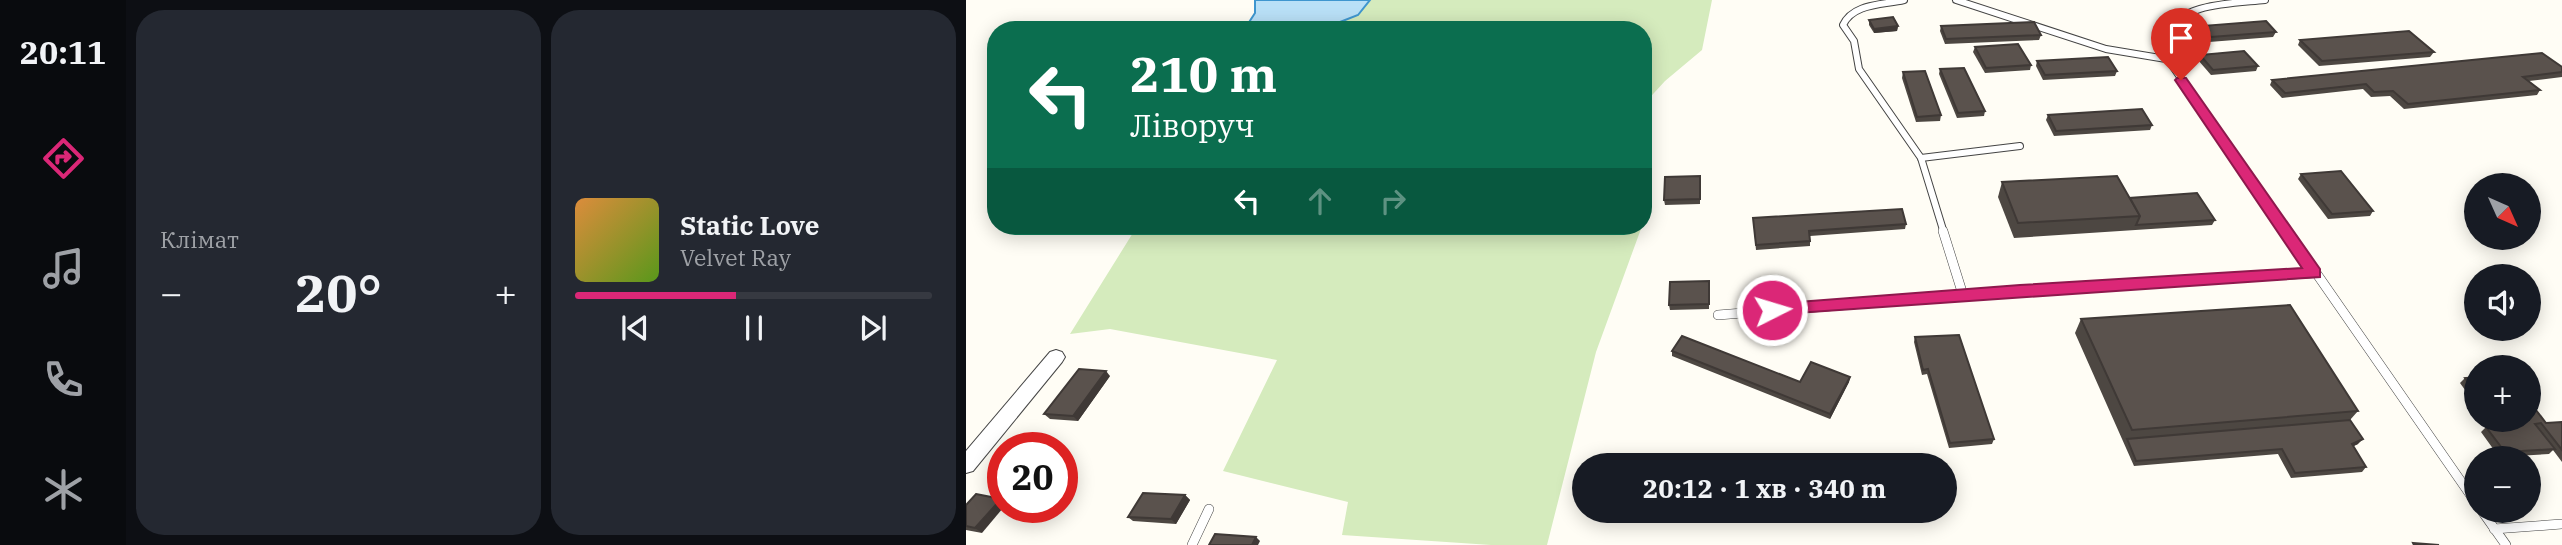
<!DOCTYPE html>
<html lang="uk">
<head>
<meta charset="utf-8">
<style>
	body { margin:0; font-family:"IBM Plex Serif",serif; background:#242831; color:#f1f3f6; height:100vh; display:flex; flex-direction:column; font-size:26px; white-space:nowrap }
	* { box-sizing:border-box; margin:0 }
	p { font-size:23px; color:#9ea1a6 }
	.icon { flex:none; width:38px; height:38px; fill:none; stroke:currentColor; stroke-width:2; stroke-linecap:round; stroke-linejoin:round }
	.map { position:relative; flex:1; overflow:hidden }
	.sheet { display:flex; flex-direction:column; gap:10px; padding:10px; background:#0d0f14; width:840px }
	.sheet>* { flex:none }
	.top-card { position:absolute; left:21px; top:21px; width:665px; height:214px; border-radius:28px; box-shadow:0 4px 18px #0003; background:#0b6e4f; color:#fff; overflow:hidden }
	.needle { width:46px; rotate:135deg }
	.controls { position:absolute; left:1498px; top:173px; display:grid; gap:14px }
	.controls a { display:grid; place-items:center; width:77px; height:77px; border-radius:50%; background:#171b24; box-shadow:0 4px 18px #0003; font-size:35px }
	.speed { position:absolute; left:21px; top:432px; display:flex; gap:14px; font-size:35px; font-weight:700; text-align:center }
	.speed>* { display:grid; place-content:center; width:91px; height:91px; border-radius:50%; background:#171b24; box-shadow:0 4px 18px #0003; line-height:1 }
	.speed .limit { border:10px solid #d22; background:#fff; color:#111 }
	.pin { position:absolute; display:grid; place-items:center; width:60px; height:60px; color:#fff; margin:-72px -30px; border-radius:50% 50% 50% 0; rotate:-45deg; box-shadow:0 0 7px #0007 }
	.pin .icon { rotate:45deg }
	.me { position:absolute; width:77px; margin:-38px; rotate:85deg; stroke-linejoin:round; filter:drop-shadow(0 0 5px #0008) }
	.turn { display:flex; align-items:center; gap:24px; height:147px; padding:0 28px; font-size:32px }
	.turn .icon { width:91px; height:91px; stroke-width:2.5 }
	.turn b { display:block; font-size:49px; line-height:60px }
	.lanes { display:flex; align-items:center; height:66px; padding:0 28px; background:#0003; justify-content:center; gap:35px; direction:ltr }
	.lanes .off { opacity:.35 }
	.big { font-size:52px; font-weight:800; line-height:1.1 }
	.sheet .card { flex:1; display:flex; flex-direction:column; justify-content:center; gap:10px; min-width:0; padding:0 24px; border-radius:28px; background:#242831 }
	.song { display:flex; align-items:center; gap:21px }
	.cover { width:84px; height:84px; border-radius:10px; background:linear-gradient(135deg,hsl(30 70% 55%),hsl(90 70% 35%)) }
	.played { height:7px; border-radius:4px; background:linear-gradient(90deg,#db2777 45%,#363941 45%) }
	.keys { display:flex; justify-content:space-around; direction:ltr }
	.heat { display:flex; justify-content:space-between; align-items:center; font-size:38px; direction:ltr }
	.sheet .tiles { flex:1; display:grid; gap:10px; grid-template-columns:repeat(2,1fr) }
	.trip { position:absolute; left:606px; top:453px; width:385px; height:70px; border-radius:35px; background:#171b24; box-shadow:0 4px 18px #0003; font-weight:800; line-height:70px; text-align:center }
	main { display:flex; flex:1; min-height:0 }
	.menu { display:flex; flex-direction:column; width:126px; justify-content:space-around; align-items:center; background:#090b0e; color:#9ea1a6 }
	.menu .icon { width:49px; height:49px }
	.menu .current { color:#db2777 }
	.menu b { font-size:32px; color:#f1f3f6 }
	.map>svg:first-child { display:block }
	.green { fill:#d5ebbd }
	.water { fill:#b9e0f7; stroke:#3f96cf; stroke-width:2 }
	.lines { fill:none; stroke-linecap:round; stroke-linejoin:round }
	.lane-far1-casing { stroke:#444; stroke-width:8 }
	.lane-casing { stroke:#444; stroke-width:10 }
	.street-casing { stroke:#444; stroke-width:2 }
	.lane-far1 { stroke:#fff; stroke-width:6 }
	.lane { stroke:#fff; stroke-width:9 }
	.street { fill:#fff; fill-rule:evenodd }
	.wall { fill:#4d4742 }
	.shaded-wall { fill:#3f3936 }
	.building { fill:#5a524d; stroke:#3f3936; stroke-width:2 }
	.route { fill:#db2777; stroke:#8e194d; stroke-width:2 }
</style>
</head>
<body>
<main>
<nav class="menu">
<b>20:11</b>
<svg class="icon current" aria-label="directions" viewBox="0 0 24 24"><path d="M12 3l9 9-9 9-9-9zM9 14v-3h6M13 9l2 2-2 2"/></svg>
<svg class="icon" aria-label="music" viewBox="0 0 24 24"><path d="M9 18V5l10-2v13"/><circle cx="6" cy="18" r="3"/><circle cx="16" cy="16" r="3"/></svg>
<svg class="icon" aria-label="phone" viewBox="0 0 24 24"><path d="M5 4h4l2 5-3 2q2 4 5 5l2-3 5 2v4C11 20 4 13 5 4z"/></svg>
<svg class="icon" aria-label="climate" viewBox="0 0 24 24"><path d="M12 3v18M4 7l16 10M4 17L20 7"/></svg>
</nav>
<section class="sheet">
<div class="tiles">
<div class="card"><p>Клімат</p>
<div class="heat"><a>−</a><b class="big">20°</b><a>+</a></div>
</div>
<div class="card">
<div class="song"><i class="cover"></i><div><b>Static Love</b><p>Velvet Ray</p></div></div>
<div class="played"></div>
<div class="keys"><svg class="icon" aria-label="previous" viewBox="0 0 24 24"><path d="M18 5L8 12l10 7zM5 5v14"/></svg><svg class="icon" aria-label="pause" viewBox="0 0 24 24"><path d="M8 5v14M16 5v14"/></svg><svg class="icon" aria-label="next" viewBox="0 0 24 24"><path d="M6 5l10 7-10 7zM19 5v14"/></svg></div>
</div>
</div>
</section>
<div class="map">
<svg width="1596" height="545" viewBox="0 0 1596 545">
	<rect width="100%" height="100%" fill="#fffdf5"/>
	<!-- green -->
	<g class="green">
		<path d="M 404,0 L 746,0 L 736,50 L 699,81 L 677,105 L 677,30 L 368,29 L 369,23 L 392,15 Z"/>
		<path d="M 169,226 L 676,226 L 630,352 L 581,545 L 525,545 L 376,535 L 382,502 L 257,471 L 311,360 L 144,329 L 104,334 L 170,228 Z"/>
	</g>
	<!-- water -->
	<path class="water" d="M 289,0 L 404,0 L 392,15 L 369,24 L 370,30 L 278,30 L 289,13 Z"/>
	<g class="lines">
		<defs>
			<g id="lane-far1">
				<path d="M 938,0 C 918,5 887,3 877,25 L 888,41 L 893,69 L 955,158 L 978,233"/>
				<path d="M 990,0 L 1140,49 L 1200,59"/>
				<path d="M 1299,0 C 1258,4 1220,3 1191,36 L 1194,48 L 1322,233"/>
				<path d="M 955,158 L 1054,146"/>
			</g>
			<g id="lane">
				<path d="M 977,231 L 997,295"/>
				<path d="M 1321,231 L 1510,503"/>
				<path d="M 752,315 L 1054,291 L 1348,273"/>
				<path d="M 1516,511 L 1540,545"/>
				<path d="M 1528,529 L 1596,524"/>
				<path d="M 226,545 L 243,509"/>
			</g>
			<path id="street" d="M 90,350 L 96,352 L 99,357 L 96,362 L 7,471 L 0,473 L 0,451 L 84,352 Z"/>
		</defs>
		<!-- lane-far1 casing -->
		<use href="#lane-far1" class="lane-far1-casing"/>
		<!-- lane casing -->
		<use href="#lane" class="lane-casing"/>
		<!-- street casing -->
		<use href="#street" class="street-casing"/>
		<!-- lane-far1 -->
		<use href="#lane-far1" class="lane-far1"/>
		<!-- lane -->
		<use href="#lane" class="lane"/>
		<!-- street -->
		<use href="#street" class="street"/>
	</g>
	<!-- wall -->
	<g class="wall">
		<path d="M 903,20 L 932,26 L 931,31 L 908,33 L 903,25 Z"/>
		<path d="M 975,26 L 1075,35 L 1073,40 L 979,44 L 974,31 Z"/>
		<path d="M 1236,26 L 1310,32 L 1307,37 L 1243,42 L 1234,31 Z"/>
		<path d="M 1334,40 L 1468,52 L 1464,57 L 1353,66 L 1332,45 Z"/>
		<path d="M 1009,47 L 1065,65 L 1064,70 L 1019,73 L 1007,52 Z"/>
		<path d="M 1234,55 L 1292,66 L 1290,71 L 1245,75 L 1232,60 Z"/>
		<path d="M 1071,61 L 1151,71 L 1149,76 L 1077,80 L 1070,66 Z"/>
		<path d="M 1596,67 L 1596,77 L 1563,81 L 1574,90 L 1571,95 L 1438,109 L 1424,96 L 1405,97 L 1397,89 L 1316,98 L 1304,85 L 1306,80 Z"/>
		<path d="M 974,69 L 1019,111 L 1018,116 L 991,118 L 973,74 Z"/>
		<path d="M 937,72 L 975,115 L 974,121 L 950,122 L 936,78 Z"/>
		<path d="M 1082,115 L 1186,125 L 1184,130 L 1088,136 L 1080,120 Z"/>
		<path d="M 1335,174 L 1407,211 L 1404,216 L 1362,219 L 1332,179 Z"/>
		<path d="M 734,181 L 734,204 L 699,205 L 698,200 Z"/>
		<path d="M 1036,182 L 1164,198 L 1249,220 L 1246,225 L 1048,238 L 1032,197 Z"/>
		<path d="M 787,218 L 940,224 L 939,229 L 844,236 L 844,246 L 790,250 Z"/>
		<path d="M 743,281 L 743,309 L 704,310 L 703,305 Z"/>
		<path d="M 1115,319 L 1392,411 L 1384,420 L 1392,444 L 1387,446 L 1400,467 L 1396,472 L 1325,478 L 1312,454 L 1168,466 L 1109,333 Z"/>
		<path d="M 949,337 L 1028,439 L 1026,444 L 983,448 L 961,374 L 956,375 L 948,342 Z"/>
		<path d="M 706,351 L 834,382 L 884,377 L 883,382 L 864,419 L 706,356 Z"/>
		<path d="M 144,376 L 112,421 L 84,419 L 78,414 Z"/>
		<path d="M 1510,377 L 1510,405 L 1494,383 L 1499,378 Z"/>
		<path d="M 1521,420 L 1563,420 L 1580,423 L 1596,422 L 1596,462 L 1587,450 L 1583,454 L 1533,457 L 1515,432 L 1520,427 L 1526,426 Z"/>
		<path d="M 219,495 L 224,500 L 210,524 L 167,521 L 162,517 Z"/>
		<path d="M 0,505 L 16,533 L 0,530 Z"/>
	</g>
	<!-- shaded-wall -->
	<g class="shaded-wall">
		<path d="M 932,26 L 931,31 L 908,33 L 908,29 Z"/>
		<path d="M 140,371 L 144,376 L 112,421 L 107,416 Z"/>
		<path d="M 884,377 L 883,382 L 864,419 L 864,414 Z"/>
		<path d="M 1397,439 L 1392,444 L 1382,449 L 1386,444 Z"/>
		<path d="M 219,495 L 224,500 L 210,524 L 205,519 Z"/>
		<path d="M 35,499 L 37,500 L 37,508 L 16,533 L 9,528 Z"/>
		<path d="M 290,537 L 294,541 L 292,545 L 286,545 Z"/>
	</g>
	<!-- building -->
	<g class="building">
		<path d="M 927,17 L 932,26 L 908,29 L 903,20 Z"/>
		<path d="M 1300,21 L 1310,32 L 1245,37 L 1236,26 Z"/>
		<path d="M 1068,22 L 1075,35 L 980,39 L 975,26 Z"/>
		<path d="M 1443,31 L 1468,52 L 1356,61 L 1334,40 Z"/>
		<path d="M 1052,44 L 1065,65 L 1020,68 L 1009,47 Z"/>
		<path d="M 1278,51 L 1292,66 L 1247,70 L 1234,55 Z"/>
		<path d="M 1576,53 L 1596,67 L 1596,72 L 1557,77 L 1574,90 L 1442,104 L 1427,91 L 1408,92 L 1400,84 L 1319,93 L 1306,80 Z"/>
		<path d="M 1142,57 L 1151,71 L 1079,75 L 1071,61 Z"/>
		<path d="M 998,68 L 1019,111 L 992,113 L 974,69 Z"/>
		<path d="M 959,71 L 975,115 L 951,117 L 937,72 Z"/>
		<path d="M 1176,109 L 1186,125 L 1090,131 L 1082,115 Z"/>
		<path d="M 1375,171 L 1407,211 L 1366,214 L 1335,174 Z"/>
		<path d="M 734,176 L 734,199 L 698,200 L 699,177 Z"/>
		<path d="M 1151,176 L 1174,216 L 1052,223 L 1036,182 Z"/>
		<path d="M 1231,193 L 1249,220 L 1170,225 L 1174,216 L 1164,198 Z"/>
		<path d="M 936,209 L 940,224 L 843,231 L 844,241 L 790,245 L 787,218 Z"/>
		<path d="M 743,281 L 743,304 L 703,305 L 704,282 Z"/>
		<path d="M 1324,305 L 1392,411 L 1166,430 L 1115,319 Z"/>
		<path d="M 993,335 L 1028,439 L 984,443 L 962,369 L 957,370 L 949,337 Z"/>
		<path d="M 716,336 L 834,382 L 845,362 L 884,377 L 864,414 L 706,351 Z"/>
		<path d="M 113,369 L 140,371 L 107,416 L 78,414 Z"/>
		<path d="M 1510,377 L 1510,394 L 1499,378 Z"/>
		<path d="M 1563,401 L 1580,423 L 1596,422 L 1596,450 L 1575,423 L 1569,424 L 1589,449 L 1539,452 L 1520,427 L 1534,426 L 1530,420 L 1563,420 Z"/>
		<path d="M 1384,420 L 1397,439 L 1386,444 L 1400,467 L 1329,473 L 1316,449 L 1170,461 L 1161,439 Z"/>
		<path d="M 177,493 L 219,495 L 205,519 L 162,517 Z"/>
		<path d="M 10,494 L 35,499 L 9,528 L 0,526 L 0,505 Z"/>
		<path d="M 249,534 L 290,537 L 286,545 L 243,545 Z"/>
		<path d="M 1447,543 L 1473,545 L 1448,545 Z"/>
	</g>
	<!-- route -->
	<path class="route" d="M 1211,78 L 1220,78 L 1354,269 L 1354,277 L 800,315 L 798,310 L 806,304 L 1054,285 L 1336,268 L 1209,80 Z"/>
</svg>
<div class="controls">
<a><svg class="needle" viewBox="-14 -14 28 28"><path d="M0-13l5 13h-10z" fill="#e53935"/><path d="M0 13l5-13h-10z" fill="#9ea1a6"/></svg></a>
<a><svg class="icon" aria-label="sound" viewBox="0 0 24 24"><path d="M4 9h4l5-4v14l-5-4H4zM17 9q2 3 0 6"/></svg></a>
<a>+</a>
<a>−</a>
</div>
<div class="speed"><div class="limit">20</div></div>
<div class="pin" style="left:1215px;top:80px;background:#d93025"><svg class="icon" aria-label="arrive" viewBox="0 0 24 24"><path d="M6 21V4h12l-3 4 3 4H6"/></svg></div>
<svg class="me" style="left:806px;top:310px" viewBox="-20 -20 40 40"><circle r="17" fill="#db2777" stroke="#fff" stroke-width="3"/><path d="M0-11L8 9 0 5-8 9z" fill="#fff"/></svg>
<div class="trip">20:12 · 1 хв · 340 m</div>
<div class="top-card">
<div class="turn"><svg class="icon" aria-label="left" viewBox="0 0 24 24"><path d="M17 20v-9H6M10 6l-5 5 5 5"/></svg><div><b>210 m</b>Ліворуч</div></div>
<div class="lanes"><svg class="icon" aria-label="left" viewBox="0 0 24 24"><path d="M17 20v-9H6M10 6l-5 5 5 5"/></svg><svg class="icon off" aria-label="ahead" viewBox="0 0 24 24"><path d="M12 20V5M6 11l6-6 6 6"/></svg><svg class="icon off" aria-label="right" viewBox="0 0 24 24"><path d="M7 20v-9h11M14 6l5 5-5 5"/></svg></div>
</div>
</div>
</main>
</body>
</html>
